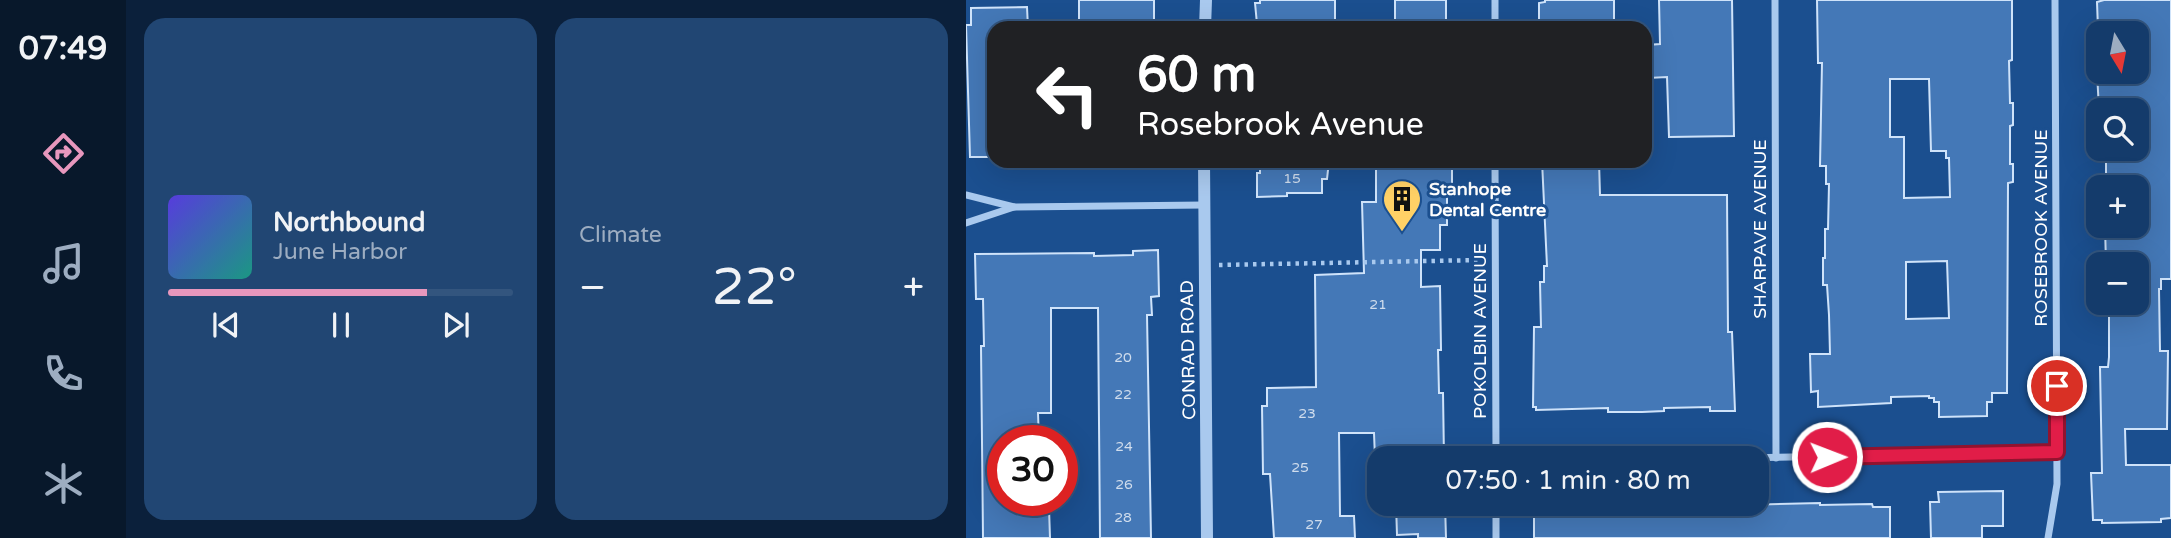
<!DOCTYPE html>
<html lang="en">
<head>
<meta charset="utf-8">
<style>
	body { margin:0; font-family:"Varela Round",sans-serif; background:#214673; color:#f1f3f6; height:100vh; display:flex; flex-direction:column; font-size:26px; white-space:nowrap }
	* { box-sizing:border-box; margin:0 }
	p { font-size:23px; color:#9dadc1 }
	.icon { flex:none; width:38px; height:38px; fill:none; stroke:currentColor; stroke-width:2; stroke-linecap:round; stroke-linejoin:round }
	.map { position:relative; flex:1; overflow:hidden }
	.panel { display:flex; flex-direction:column; gap:18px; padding:18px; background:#0b203b; width:840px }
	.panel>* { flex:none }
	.guide { position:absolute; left:21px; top:21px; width:665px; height:147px; border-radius:21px; box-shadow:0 7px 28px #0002,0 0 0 2px #33557e; background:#202124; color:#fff; overflow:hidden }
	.needle { width:46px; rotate:170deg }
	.buttons { position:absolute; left:1120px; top:21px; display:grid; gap:14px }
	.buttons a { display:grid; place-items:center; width:63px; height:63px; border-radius:14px; background:#143b6b; box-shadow:0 7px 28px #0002,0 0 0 2px #33557e; font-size:35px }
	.speed { position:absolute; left:21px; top:425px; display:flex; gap:14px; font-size:35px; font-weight:700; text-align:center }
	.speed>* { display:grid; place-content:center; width:91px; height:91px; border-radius:50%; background:#143b6b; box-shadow:0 7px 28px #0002,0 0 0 2px #33557e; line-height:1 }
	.speed .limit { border:10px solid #d22; background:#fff; color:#111 }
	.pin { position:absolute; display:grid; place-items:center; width:60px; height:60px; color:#fff; margin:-30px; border:4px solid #fff; border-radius:50%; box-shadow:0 2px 7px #0007 }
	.me { position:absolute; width:77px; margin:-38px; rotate:89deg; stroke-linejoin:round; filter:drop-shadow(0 0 5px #0008) }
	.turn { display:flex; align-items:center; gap:24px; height:147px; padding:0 35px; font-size:32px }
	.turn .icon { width:91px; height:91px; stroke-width:2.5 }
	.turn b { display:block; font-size:49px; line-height:60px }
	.big { font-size:52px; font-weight:600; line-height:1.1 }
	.panel .widget { flex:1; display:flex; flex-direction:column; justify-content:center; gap:10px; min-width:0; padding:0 24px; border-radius:21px; background:#214673 }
	.song { display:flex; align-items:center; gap:21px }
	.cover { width:84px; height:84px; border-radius:10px; background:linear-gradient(135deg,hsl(250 70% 55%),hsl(170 70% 35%)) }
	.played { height:7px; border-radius:4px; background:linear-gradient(90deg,#e797bd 75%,#33557e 75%) }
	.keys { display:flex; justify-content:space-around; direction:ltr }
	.heat { display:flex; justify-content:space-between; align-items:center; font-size:38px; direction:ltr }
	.panel .tiles { flex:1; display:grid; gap:18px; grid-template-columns:repeat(2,1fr) }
	.trip { position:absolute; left:401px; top:446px; width:402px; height:70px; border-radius:21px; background:#143b6b; box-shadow:0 7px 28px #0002,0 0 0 2px #33557e; font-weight:600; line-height:70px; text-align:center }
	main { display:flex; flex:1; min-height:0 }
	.dock { display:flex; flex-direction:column; width:126px; justify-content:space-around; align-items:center; background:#08182b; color:#9dadc1 }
	.dock .icon { width:49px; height:49px }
	.dock .on { color:#e797bd }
	.dock b { font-size:32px; color:#f1f3f6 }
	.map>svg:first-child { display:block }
	.building { fill:#4478b7; stroke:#cfe3fa; stroke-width:2; fill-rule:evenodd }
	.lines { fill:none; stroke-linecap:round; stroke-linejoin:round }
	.path { stroke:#a9c9ee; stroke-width:4.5; stroke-dasharray:3.5 5; stroke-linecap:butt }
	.minor { stroke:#a9c9ee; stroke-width:7 }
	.tertiary { stroke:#a9c9ee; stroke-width:12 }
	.route-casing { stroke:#92132f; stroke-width:18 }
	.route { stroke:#e11d48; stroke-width:12 }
	.labels { text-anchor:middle; stroke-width:6; stroke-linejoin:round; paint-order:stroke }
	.number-label { font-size:14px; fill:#d0dded }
	.poi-label { font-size:18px; font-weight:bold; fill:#fff; stroke:#1b4f8f; text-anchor:start }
	.street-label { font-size:18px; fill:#fff; stroke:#1b4f8f }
</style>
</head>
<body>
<main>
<nav class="dock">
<b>07:49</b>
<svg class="icon on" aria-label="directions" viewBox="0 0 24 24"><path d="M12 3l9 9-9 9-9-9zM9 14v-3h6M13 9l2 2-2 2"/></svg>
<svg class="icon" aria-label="music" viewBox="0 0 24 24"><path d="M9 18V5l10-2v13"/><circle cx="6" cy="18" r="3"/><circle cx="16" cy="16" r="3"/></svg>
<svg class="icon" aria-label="phone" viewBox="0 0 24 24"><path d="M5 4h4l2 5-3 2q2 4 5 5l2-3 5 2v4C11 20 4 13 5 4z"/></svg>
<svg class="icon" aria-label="climate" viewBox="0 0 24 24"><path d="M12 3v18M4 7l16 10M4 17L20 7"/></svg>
</nav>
<section class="panel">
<div class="tiles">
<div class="widget">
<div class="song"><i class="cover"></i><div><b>Northbound</b><p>June Harbor</p></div></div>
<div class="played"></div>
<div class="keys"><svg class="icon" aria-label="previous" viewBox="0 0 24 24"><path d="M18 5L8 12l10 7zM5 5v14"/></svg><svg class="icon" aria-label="pause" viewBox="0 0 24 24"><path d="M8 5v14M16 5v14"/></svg><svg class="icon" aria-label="next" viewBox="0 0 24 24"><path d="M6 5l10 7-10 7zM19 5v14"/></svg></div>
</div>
<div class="widget"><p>Climate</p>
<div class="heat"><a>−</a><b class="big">22°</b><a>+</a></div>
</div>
</div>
</section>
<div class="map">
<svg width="1205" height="538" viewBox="0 0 1205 538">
	<rect width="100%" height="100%" fill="#1b4f8f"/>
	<!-- building -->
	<g class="building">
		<rect x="113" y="0" width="75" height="28"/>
		<path d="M 294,0 L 369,0 L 369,24 L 291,24 L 289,3 L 294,3 Z"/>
		<path d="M 429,0 L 480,0 L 480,23 L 429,24 Z"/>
		<path d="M 579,0 L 648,0 L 648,28 L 573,28 L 573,3 L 579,2 Z"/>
		<path d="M 693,0 L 766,0 L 768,136 L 703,137 L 701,77 L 682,78 L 681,45 L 694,44 Z"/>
		<path d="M 851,0 L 1046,0 L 1046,60 L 1043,61 L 1044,103 L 1047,103 L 1047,125 L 1044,126 L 1044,164 L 1047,164 L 1047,182 L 1042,183 L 1041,393 L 1026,393 L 1026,402 L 1021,402 L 1021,416 L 973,417 L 973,402 L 968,402 L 968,398 L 963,398 L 963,396 L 925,397 L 925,403 L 852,407 L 852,391 L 845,392 L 844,354 L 864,354 L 863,315 L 861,285 L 857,285 L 857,258 L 859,258 L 859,229 L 862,229 L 863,184 L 860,184 L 860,166 L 854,166 L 856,63 L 852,63 ZM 924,79 L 963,79 L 965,151 L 980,151 L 980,158 L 983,158 L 984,197 L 938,198 L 938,137 L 924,137 ZM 981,261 L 983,318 L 940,319 L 940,262 Z"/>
		<path d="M 1138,0 L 1205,0 L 1205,279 L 1195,279 L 1195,289 L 1193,289 L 1194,351 L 1202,351 L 1201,429 L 1159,429 L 1160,465 L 1205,465 L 1205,518 L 1195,519 L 1195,522 L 1136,523 L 1136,520 L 1127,520 L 1125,473 L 1136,473 L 1134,367 L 1142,367 L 1143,357 L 1143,303 L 1171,303 L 1171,264 L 1140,264 L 1139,226 L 1171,226 L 1171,179 L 1140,180 L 1140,149 L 1171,149 L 1171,110 L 1133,110 L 1131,72 L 1171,72 L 1171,28 L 1132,29 L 1131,2 Z"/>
		<path d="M 61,7 L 62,28 L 28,28 L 28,157 L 4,157 L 0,25 L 5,25 L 5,8 Z"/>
		<path d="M 294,161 L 363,161 L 361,179 L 356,179 L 356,193 L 321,193 L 321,196 L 291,197 L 291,173 L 294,173 Z"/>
		<path d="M 410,161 L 486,161 L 486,193 L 481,193 L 481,225 L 474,225 L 474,250 L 455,250 L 455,287 L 474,286 L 475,350 L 472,350 L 473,393 L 477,393 L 478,458 L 409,458 L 408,433 L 373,433 L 374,516 L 388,516 L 389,538 L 308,538 L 304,474 L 297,474 L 296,406 L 301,406 L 301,388 L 350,387 L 349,275 L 398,273 L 396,202 L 410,202 Z"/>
		<path d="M 576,161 L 633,161 L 634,195 L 761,195 L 762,332 L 766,332 L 769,411 L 744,411 L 744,407 L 698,408 L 698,411 L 676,412 L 642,412 L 642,408 L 570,410 L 570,407 L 567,407 L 568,327 L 575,327 L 574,282 L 578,282 L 578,266 L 581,266 Z"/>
		<path d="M 192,250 L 193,296 L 185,297 L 186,315 L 181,315 L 185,538 L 134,538 L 132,308 L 85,308 L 85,413 L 72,413 L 73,441 L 37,441 L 37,500 L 63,500 L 63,508 L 83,508 L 84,538 L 17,538 L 15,346 L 18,346 L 17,299 L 10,299 L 9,254 L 128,253 L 128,256 L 167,255 L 167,251 Z"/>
		<path d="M 1037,491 L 1037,526 L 1016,526 L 1016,538 L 965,538 L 964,502 L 973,502 L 972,492 Z"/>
		<path d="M 854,503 L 854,505 L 906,504 L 907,507 L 924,507 L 924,538 L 568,538 L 568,513 L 582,513 L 582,510 Z"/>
		<path d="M 430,504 L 479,504 L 480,538 L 452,538 L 452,534 L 431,535 Z"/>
	</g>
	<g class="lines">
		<!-- path -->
		<path class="path" d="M 253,265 L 515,260"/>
		<!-- minor -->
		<g class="minor">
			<path d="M 529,0 L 529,28"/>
			<path d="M 809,0 L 810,458"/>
			<path d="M 529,161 L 530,458"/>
			<path d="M 0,195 L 48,207"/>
			<path d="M 0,223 L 48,207 L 238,205"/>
			<path d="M 775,458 L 1091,452"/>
			<path d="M 530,504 L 530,538"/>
			<path d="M 1082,538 L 1091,484 L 1089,0"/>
		</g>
		<!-- tertiary -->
		<g class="tertiary">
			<path d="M 239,28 L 240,0"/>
			<path d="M 238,161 L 241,538"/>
		</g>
	</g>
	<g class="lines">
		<defs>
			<path id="route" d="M 861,457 L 1091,452 L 1091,386"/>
		</defs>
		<!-- route casing -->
		<use href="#route" class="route-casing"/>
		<!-- route -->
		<use href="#route" class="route"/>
	</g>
	<!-- icons -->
	<defs>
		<symbol id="building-pin" viewBox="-11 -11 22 30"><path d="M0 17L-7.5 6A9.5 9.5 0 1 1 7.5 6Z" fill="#ffd166" stroke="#1b4f8f"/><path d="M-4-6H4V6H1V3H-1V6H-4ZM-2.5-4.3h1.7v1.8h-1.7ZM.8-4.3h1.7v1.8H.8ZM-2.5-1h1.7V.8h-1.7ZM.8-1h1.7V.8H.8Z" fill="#111"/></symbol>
	</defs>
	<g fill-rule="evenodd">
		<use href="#building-pin" x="414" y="177" width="44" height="60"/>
	</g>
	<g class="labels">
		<!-- number labels -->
		<g class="number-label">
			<text x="326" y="183">15</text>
			<text x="412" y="309">21</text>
			<text x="157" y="362">20</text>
			<text x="157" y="399">22</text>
			<text x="341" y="418">23</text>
			<text x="158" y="451">24</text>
			<text x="334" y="472">25</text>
			<text x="158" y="489">26</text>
			<text x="157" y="522">28</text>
			<text x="348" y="529">27</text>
		</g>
		<!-- poi labels -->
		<g class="poi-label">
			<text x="463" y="195">Stanhope<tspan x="463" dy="21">Dental Centre</tspan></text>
		</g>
		<!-- street labels -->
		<g class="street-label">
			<text transform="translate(1075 228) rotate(-90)" y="6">ROSEBROOK AVENUE</text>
			<text transform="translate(794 229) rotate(-90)" y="6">SHARPAVE AVENUE</text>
			<text transform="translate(514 331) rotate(-90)" y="6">POKOLBIN AVENUE</text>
			<text transform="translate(222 350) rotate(-91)" y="6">CONRAD ROAD</text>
		</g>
	</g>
</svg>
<div class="buttons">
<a><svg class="needle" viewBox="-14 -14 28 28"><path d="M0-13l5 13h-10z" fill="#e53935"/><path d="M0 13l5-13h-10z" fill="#9dadc1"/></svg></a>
<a><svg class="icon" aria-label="search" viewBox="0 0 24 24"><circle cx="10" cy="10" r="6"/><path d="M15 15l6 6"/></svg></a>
<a>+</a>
<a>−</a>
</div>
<div class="speed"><div class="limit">30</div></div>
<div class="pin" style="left:1091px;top:386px;background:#d93025"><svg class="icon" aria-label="arrive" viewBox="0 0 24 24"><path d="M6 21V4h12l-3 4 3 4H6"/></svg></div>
<svg class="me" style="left:861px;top:457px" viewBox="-20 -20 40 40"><circle r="17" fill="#e11d48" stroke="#fff" stroke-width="3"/><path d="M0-11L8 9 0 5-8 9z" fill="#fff"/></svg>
<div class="trip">07:50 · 1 min · 80 m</div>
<div class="guide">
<div class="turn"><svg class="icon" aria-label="left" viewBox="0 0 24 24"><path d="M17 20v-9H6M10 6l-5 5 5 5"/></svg><div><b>60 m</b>Rosebrook Avenue</div></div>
</div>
</div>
</main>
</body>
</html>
